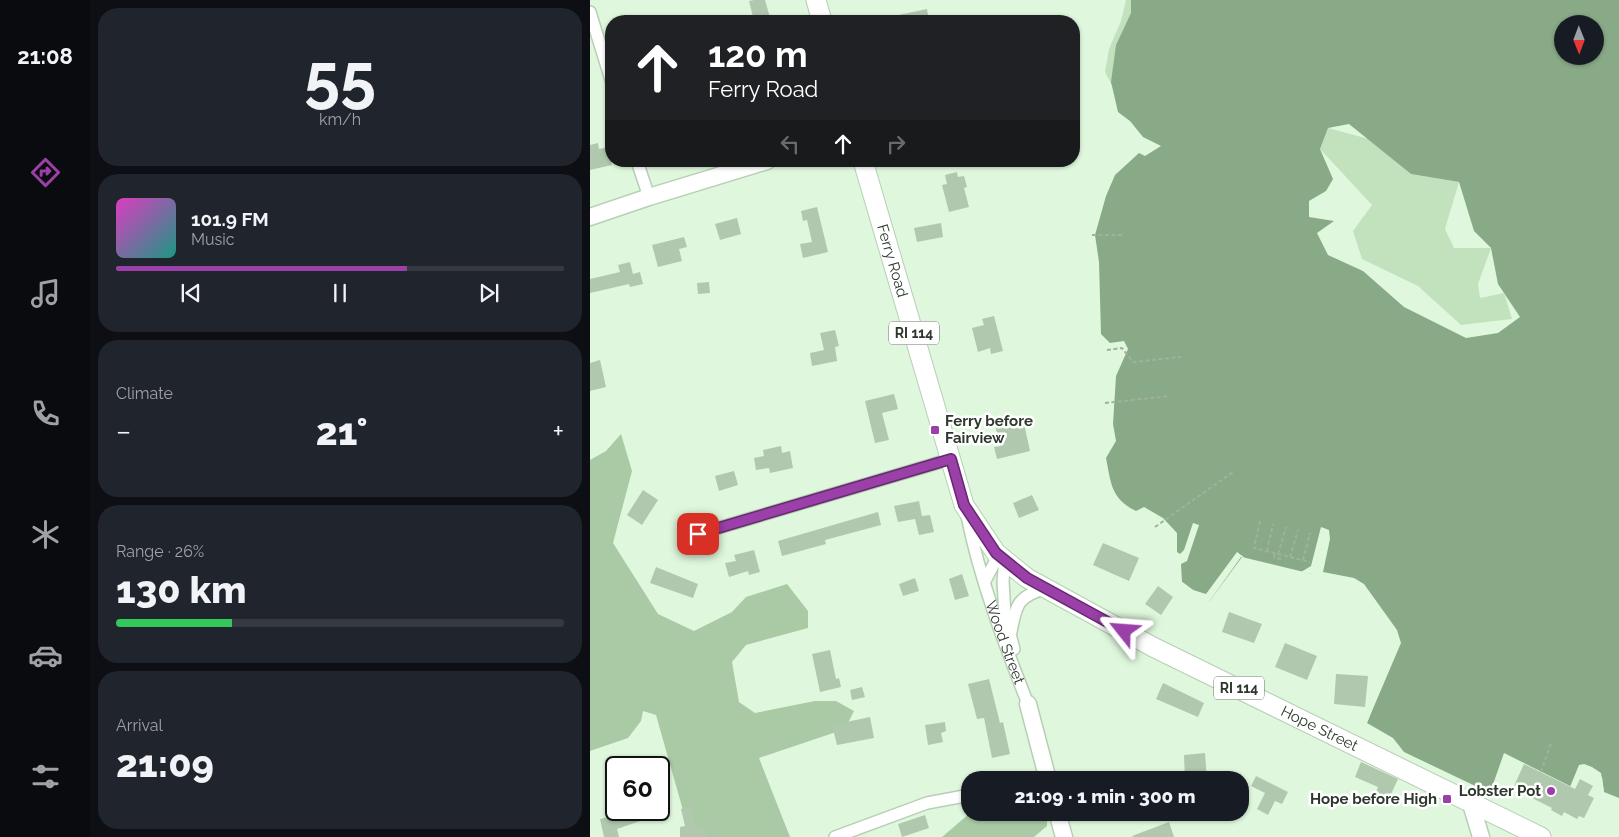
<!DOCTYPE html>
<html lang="en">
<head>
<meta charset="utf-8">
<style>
	body { margin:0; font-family:Raleway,sans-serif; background:#20242c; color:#f1f3f6; height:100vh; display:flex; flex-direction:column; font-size:19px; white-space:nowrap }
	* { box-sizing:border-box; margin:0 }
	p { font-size:16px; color:#9ea1a6 }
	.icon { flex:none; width:28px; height:28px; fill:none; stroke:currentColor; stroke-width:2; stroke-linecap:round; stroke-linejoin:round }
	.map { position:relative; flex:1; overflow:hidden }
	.panel { display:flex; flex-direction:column; gap:8px; padding:8px; background:#0d0f14; width:500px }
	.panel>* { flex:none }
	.top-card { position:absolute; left:15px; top:15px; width:475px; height:152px; border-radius:20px; box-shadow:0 1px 4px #0004; background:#202124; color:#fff; overflow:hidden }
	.needle { width:32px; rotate:179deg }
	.fabs { position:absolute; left:964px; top:15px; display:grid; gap:10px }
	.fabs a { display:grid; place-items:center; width:50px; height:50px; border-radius:50%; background:#171b24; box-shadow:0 1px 4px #0004; font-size:25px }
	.speed { position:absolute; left:15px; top:756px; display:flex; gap:10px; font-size:25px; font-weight:700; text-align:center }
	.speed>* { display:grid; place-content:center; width:65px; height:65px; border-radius:50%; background:#171b24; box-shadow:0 1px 4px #0004; line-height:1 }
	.speed .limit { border:2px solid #111; border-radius:8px; background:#fff; color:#111 }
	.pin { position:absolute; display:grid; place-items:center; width:42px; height:42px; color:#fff; margin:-21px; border-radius:10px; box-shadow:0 2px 8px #0006 }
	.me { position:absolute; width:55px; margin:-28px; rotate:298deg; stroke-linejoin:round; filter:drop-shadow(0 0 4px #0008) }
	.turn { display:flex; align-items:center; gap:18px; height:105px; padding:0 20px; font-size:22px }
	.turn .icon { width:65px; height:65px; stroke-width:2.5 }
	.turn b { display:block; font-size:35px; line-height:42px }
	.lanes { display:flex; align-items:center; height:48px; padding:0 20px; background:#0003; justify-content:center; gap:25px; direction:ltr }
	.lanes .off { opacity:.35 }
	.big { font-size:38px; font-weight:800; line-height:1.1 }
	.panel .card { flex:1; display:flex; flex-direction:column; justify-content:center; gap:8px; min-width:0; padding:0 18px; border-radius:20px; background:#20242c }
	.panel .dial { align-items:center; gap:0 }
	.dial b { font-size:65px; line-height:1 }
	.song { display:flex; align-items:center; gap:15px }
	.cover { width:60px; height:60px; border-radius:8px; background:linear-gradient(135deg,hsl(310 70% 55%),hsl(170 70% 35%)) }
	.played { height:5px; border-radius:2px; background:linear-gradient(90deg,#9b3fa9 65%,#363941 65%) }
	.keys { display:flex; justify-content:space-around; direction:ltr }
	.heat { display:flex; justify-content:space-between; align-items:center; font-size:28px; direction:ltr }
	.charge { height:8px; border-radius:4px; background:linear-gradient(90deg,#34c759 26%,#363941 0) }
	.trip { position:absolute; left:371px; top:771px; width:288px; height:50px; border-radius:20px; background:#171b24; box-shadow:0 1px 4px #0004; font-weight:800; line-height:50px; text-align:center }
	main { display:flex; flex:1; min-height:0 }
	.tabs { display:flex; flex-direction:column; width:90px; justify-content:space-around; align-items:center; background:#090b0e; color:#9ea1a6 }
	.tabs .icon { width:35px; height:35px }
	.tabs .current { color:#9b3fa9 }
	.tabs b { font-size:22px; color:#f1f3f6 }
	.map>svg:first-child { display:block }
	.green { fill:#c2e2be }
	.forest { fill:#a9caa5 }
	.water { fill:#89aa86; fill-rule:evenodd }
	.pier { fill:#dff8dd }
	.building { fill:#b0c8ad }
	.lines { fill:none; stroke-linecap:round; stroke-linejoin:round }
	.street-casing { stroke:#b7cfb4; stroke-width:14 }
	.secondary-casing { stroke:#b7cfb4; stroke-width:19 }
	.primary-casing { stroke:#b7cfb4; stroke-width:21 }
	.path { stroke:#9fb29d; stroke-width:2; stroke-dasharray:4 2.5; stroke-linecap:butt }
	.street { stroke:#fff; stroke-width:11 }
	.secondary { stroke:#fff; stroke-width:16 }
	.primary { stroke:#fff; stroke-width:19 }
	.route-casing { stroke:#65296e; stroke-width:12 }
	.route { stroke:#9b3fa9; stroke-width:9 }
	.poi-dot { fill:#9b3fa9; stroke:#fff; stroke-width:2 }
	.labels { text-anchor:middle; stroke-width:5; stroke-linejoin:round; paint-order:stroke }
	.shield { fill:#fff; stroke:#6c736b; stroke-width:1 }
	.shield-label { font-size:14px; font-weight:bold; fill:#2d372c }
	.street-label { font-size:15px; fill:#2d372c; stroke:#fff }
	.poi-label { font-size:15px; font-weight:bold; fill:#2d372c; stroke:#fff; text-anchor:end }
</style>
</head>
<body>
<main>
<nav class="tabs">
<b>21:08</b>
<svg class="icon current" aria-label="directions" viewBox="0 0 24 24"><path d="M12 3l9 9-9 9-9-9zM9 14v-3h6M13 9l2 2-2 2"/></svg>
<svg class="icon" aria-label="music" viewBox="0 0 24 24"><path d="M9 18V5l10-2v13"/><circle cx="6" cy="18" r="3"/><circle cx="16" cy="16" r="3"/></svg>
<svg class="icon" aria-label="phone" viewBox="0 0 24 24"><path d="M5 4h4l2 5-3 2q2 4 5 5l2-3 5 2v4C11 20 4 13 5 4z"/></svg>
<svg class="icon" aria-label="climate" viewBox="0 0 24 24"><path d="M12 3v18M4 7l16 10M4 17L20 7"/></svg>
<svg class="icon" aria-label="car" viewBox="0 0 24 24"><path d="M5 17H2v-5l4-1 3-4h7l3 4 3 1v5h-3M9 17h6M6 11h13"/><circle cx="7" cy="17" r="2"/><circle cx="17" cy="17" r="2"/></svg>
<svg class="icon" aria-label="filters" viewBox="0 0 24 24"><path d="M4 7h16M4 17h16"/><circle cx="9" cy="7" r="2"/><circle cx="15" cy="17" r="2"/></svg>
</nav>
<section class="panel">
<div class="card dial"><b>55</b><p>km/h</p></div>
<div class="card">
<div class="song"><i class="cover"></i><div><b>101.9 FM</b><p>Music</p></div></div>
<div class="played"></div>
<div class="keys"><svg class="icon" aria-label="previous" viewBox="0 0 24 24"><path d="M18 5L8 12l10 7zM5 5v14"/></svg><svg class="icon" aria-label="pause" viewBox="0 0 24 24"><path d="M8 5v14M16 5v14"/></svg><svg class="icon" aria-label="next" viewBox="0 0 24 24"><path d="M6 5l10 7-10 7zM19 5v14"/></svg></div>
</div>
<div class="card"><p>Climate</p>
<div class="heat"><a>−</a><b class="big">21°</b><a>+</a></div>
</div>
<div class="card"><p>Range · 26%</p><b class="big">130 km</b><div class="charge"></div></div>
<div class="card"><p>Arrival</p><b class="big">21:09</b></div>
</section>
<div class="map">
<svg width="1029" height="837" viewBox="0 0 1029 837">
	<rect width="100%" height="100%" fill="#dff8dd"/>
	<!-- green -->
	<g class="green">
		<path d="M 536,0 L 548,0 L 523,87 L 515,72 L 519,49 L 531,21 Z"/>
		<path d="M 738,128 L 779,139 L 821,174 L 869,182 L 855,229 L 864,248 L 901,248 L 888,284 L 890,298 L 914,293 L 922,319 L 871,325 L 828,286 L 772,259 L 763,231 L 782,205 L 730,149 Z"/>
	</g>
	<!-- forest -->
	<g class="forest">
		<path d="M 31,434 L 42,471 L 23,543 L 68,614 L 104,631 L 142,612 L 156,597 L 197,584 L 218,611 L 218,628 L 156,645 L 142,662 L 149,702 L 165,713 L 225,701 L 246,701 L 264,711 L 255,729 L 169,758 L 200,837 L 102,837 L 98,828 L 66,715 L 53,711 L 51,721 L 38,738 L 0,751 L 0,460 L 16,451 Z"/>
		<path d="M 380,813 L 457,813 L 457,826 L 444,837 L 352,837 Z"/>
	</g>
	<!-- water -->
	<path class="water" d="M 541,0 L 1029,0 L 1029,798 L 1014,792 L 1012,777 L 992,768 L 982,787 L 914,753 L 900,793 L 814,752 L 803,738 L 777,723 L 808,642 L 767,585 L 652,557 L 619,602 L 587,578 L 587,533 L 573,518 L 554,507 L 546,511 C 521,499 521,483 516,458 L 526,441 L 523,424 L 526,376 L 538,349 L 534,341 L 520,343 L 511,334 L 509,262 L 505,235 L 516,196 L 525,175 L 549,153 L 555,156 L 571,146 L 553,137 L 540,121 L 528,112 L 521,82 L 526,45 L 541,13 ZM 972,24 L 1005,24 L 1005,56 L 972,56 ZM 759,124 L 821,174 L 869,182 L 884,231 L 901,248 L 908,284 L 930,317 L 908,333 L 876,338 L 814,307 L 773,271 L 738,255 L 727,233 L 744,221 L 719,217 L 719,201 L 736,191 L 743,179 L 730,149 L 738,128 Z"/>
	<!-- pier -->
	<g class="pier">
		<path d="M 603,523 L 609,525 L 597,561 L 591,564 L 592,582 L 603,590 L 616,594 L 647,552 L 655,558 L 651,557 L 619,602 L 616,603 L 590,587 L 584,579 L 584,553 L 587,552 L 590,554 L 594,550 Z"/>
		<path d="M 731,527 L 739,530 L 740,539 L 733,572 L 764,578 L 774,584 L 807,630 L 811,643 L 776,725 L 775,722 L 805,642 L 765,587 L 725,578 L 722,577 L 722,574 L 711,572 L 721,566 Z"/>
		<path d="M 994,764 L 1002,767 L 1011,773 L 1014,792 L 1011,790 L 1010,779 L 994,771 L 984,789 L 980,787 L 989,765 Z"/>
	</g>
	<!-- building -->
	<g class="building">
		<path d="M 164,0 L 175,0 L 181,21 L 164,21 L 159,1 Z"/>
		<path d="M 337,9 L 339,21 L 299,21 L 299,17 Z"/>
		<path d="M 8,143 L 9,149 L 18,147 L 22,165 L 0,170 L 0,145 Z"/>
		<path d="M 367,172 L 368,177 L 374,176 L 377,187 L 374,188 L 379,207 L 359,212 L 352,185 L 357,184 L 355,175 Z"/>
		<path d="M 227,207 L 238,252 L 213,258 L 210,244 L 222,242 L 217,220 L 213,221 L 211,211 Z"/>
		<path d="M 147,218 L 151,234 L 130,240 L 125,224 Z"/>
		<path d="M 351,223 L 353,237 L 327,242 L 324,228 Z"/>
		<path d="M 94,237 L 97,247 L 89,249 L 92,261 L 68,267 L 62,245 Z"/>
		<path d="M 40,262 L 43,274 L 50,272 L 53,284 L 40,287 L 39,284 L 0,293 L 0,279 L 30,272 L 28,265 Z"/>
		<path d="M 119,282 L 120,293 L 108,294 L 107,283 Z"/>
		<path d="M 404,316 L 413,351 L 401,354 L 400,348 L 388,352 L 382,328 L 394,325 L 392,319 Z"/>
		<path d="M 245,330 L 249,346 L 245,347 L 247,361 L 222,366 L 220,353 L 234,350 L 230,333 Z"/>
		<path d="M 10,360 L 16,387 L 0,391 L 0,363 Z"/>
		<path d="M 304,394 L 308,409 L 292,413 L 299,440 L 285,443 L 275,401 Z"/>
		<path d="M 433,419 L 440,451 L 407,459 L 404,447 L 410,446 L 405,425 Z"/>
		<path d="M 191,446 L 192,453 L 200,451 L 203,468 L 180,473 L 179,468 L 166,470 L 164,458 L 174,456 L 173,450 Z"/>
		<path d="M 144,471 L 148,485 L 129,491 L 125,476 Z"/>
		<path d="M 53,490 L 68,500 L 52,525 L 37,515 Z"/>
		<path d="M 442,495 L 449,510 L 429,518 L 423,503 Z"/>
		<path d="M 329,501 L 332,516 L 340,515 L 344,532 L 329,535 L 325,519 L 308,522 L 304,506 Z"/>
		<path d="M 288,512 L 291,525 L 235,540 L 236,544 L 192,556 L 188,541 Z"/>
		<path d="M 513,543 L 549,558 L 539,581 L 503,565 Z"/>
		<path d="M 164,550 L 170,572 L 159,575 L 158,571 L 139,577 L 135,563 L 146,561 L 144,555 Z"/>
		<path d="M 66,567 L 108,584 L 103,598 L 60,583 Z"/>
		<path d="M 372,574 L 379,596 L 365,600 L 359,579 Z"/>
		<path d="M 325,578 L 329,591 L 313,596 L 309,584 Z"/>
		<path d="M 568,586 L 583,597 L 571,615 L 555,604 Z"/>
		<path d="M 639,612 L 672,624 L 664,643 L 632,632 Z"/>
		<path d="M 695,643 L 727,656 L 717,680 L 685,667 Z"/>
		<path d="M 240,650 L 246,679 L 249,678 L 251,687 L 230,692 L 222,654 Z"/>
		<path d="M 746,674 L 778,676 L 775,707 L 744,704 Z"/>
		<path d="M 399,679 L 410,723 L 413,722 L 420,754 L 402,758 L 394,718 L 387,719 L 378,684 Z"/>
		<path d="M 573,683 L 614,703 L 608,717 L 566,699 Z"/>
		<path d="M 272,687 L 275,697 L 262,700 L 260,690 Z"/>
		<path d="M 280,717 L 284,738 L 247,745 L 242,725 Z"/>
		<path d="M 355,722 L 356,731 L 351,733 L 353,742 L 338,745 L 335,725 Z"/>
		<path d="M 615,753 L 617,780 L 595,780 L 594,755 Z"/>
		<path d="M 771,762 L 808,779 L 797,803 L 784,798 L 788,787 L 765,777 Z"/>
		<path d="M 934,764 L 985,789 L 990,779 L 1003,786 L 998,795 L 1004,798 L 994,818 L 989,816 L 987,819 L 974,812 L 972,816 L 961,810 L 962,808 L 936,795 L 937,793 L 924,786 Z"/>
		<path d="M 666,776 L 698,792 L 692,804 L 685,801 L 678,815 L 667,809 L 675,793 L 661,786 Z"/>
		<path d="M 101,806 L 106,830 L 115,827 L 118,837 L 90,837 L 90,827 L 95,826 L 91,809 Z"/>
		<path d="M 35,810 L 49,810 L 53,820 L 27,829 L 29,837 L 14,837 L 10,819 L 36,813 Z"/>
		<path d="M 335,815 L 339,828 L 312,837 L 308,824 Z"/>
		<path d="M 579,822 L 584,837 L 543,837 L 542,836 Z"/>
	</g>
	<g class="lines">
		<defs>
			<g id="street">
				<path d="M 0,12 L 21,80"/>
				<path d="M 47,161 L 59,197"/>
				<path id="s1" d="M 377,516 C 390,580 414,643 438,704"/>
				<path d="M 108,534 L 361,459"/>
				<path d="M 415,560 L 413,581 L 415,616 L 424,649"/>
				<path d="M 395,581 L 409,554"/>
				<path d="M 421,632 C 426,604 428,596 457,588"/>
				<path d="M 245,837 L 337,803 L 380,795"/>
			</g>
			<g id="secondary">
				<path d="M 0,217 L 59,197 L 177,161"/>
				<path d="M 438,704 L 458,780"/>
				<path d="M 881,804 L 891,837"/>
				<path d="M 467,812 L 474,837"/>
			</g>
			<g id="primary">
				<path d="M 226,0 L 232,21"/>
				<path id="s2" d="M 273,161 L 374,505 L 406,553 L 437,578 L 563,647 L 951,837"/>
			</g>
		</defs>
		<!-- street casing -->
		<use href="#street" class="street-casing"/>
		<!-- secondary casing -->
		<use href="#secondary" class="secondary-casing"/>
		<!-- primary casing -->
		<use href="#primary" class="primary-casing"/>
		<!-- path -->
		<g class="path">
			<path d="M 502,235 L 532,235"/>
			<path d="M 517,350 L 532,348 L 543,362 L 591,357"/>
			<path d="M 515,403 L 580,396"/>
			<path d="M 670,521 L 664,548 L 720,562"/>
			<path d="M 565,527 L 643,472"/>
			<path d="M 677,551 L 683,524"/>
			<path d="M 685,554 L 684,557 L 693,560"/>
			<path d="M 688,554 L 696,527"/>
			<path d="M 700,557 L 708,530"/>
			<path d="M 713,560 L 720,533"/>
			<path d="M 951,772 L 961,743"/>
		</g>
		<!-- street -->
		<use href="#street" class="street"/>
		<!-- secondary -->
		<use href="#secondary" class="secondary"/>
		<!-- primary -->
		<use href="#primary" class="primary"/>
	</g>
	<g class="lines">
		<defs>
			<path id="route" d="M 108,534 L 361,459 L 374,505 L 406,553 L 437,578 L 534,631"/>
		</defs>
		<!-- route casing -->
		<use href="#route" class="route-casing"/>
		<!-- route -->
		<use href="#route" class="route"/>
	</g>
	<!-- markers -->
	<g class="poi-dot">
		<rect x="340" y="425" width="10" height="10" rx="2.5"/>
		<circle cx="961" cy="791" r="5"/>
		<rect x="852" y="794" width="10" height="10" rx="2.5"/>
	</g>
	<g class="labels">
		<!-- shield labels -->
		<g class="shield">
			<rect x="299" y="321.5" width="50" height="23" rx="4"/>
			<rect x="624" y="676.5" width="50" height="23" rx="4"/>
		</g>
		<g class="shield-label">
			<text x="324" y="338">RI 114</text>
			<text x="649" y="693">RI 114</text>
		</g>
		<!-- street labels -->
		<g class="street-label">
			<text dy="5" stroke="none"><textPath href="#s2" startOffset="104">Ferry Road</textPath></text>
			<text dy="5" stroke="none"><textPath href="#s1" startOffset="132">Wood Street</textPath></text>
			<text dy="5" stroke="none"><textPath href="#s2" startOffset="785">Hope Street</textPath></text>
		</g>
		<!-- poi labels -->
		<g class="poi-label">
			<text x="355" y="426" text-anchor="start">Ferry before<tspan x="355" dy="17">Fairview</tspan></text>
			<text x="951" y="796">Lobster Pot</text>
			<text x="847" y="804">Hope before High</text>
		</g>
	</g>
</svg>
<div class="fabs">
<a><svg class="needle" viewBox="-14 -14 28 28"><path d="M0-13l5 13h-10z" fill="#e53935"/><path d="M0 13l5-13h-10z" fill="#9ea1a6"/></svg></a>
</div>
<div class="speed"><div class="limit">60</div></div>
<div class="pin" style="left:108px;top:534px;background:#d93025"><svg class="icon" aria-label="arrive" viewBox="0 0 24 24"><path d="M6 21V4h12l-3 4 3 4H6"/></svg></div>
<svg class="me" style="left:534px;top:631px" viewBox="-20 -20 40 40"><path d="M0-17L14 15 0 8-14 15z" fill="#9b3fa9" stroke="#fff" stroke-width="4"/></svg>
<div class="trip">21:09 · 1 min · 300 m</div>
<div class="top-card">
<div class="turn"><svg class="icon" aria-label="ahead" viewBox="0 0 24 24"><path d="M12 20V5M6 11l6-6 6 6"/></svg><div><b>120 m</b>Ferry Road</div></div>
<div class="lanes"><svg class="icon off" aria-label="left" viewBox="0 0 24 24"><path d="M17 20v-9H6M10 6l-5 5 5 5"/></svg><svg class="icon" aria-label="ahead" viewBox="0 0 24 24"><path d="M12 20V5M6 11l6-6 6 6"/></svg><svg class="icon off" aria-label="right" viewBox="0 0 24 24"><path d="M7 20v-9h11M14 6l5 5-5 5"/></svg></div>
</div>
</div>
</main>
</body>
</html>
